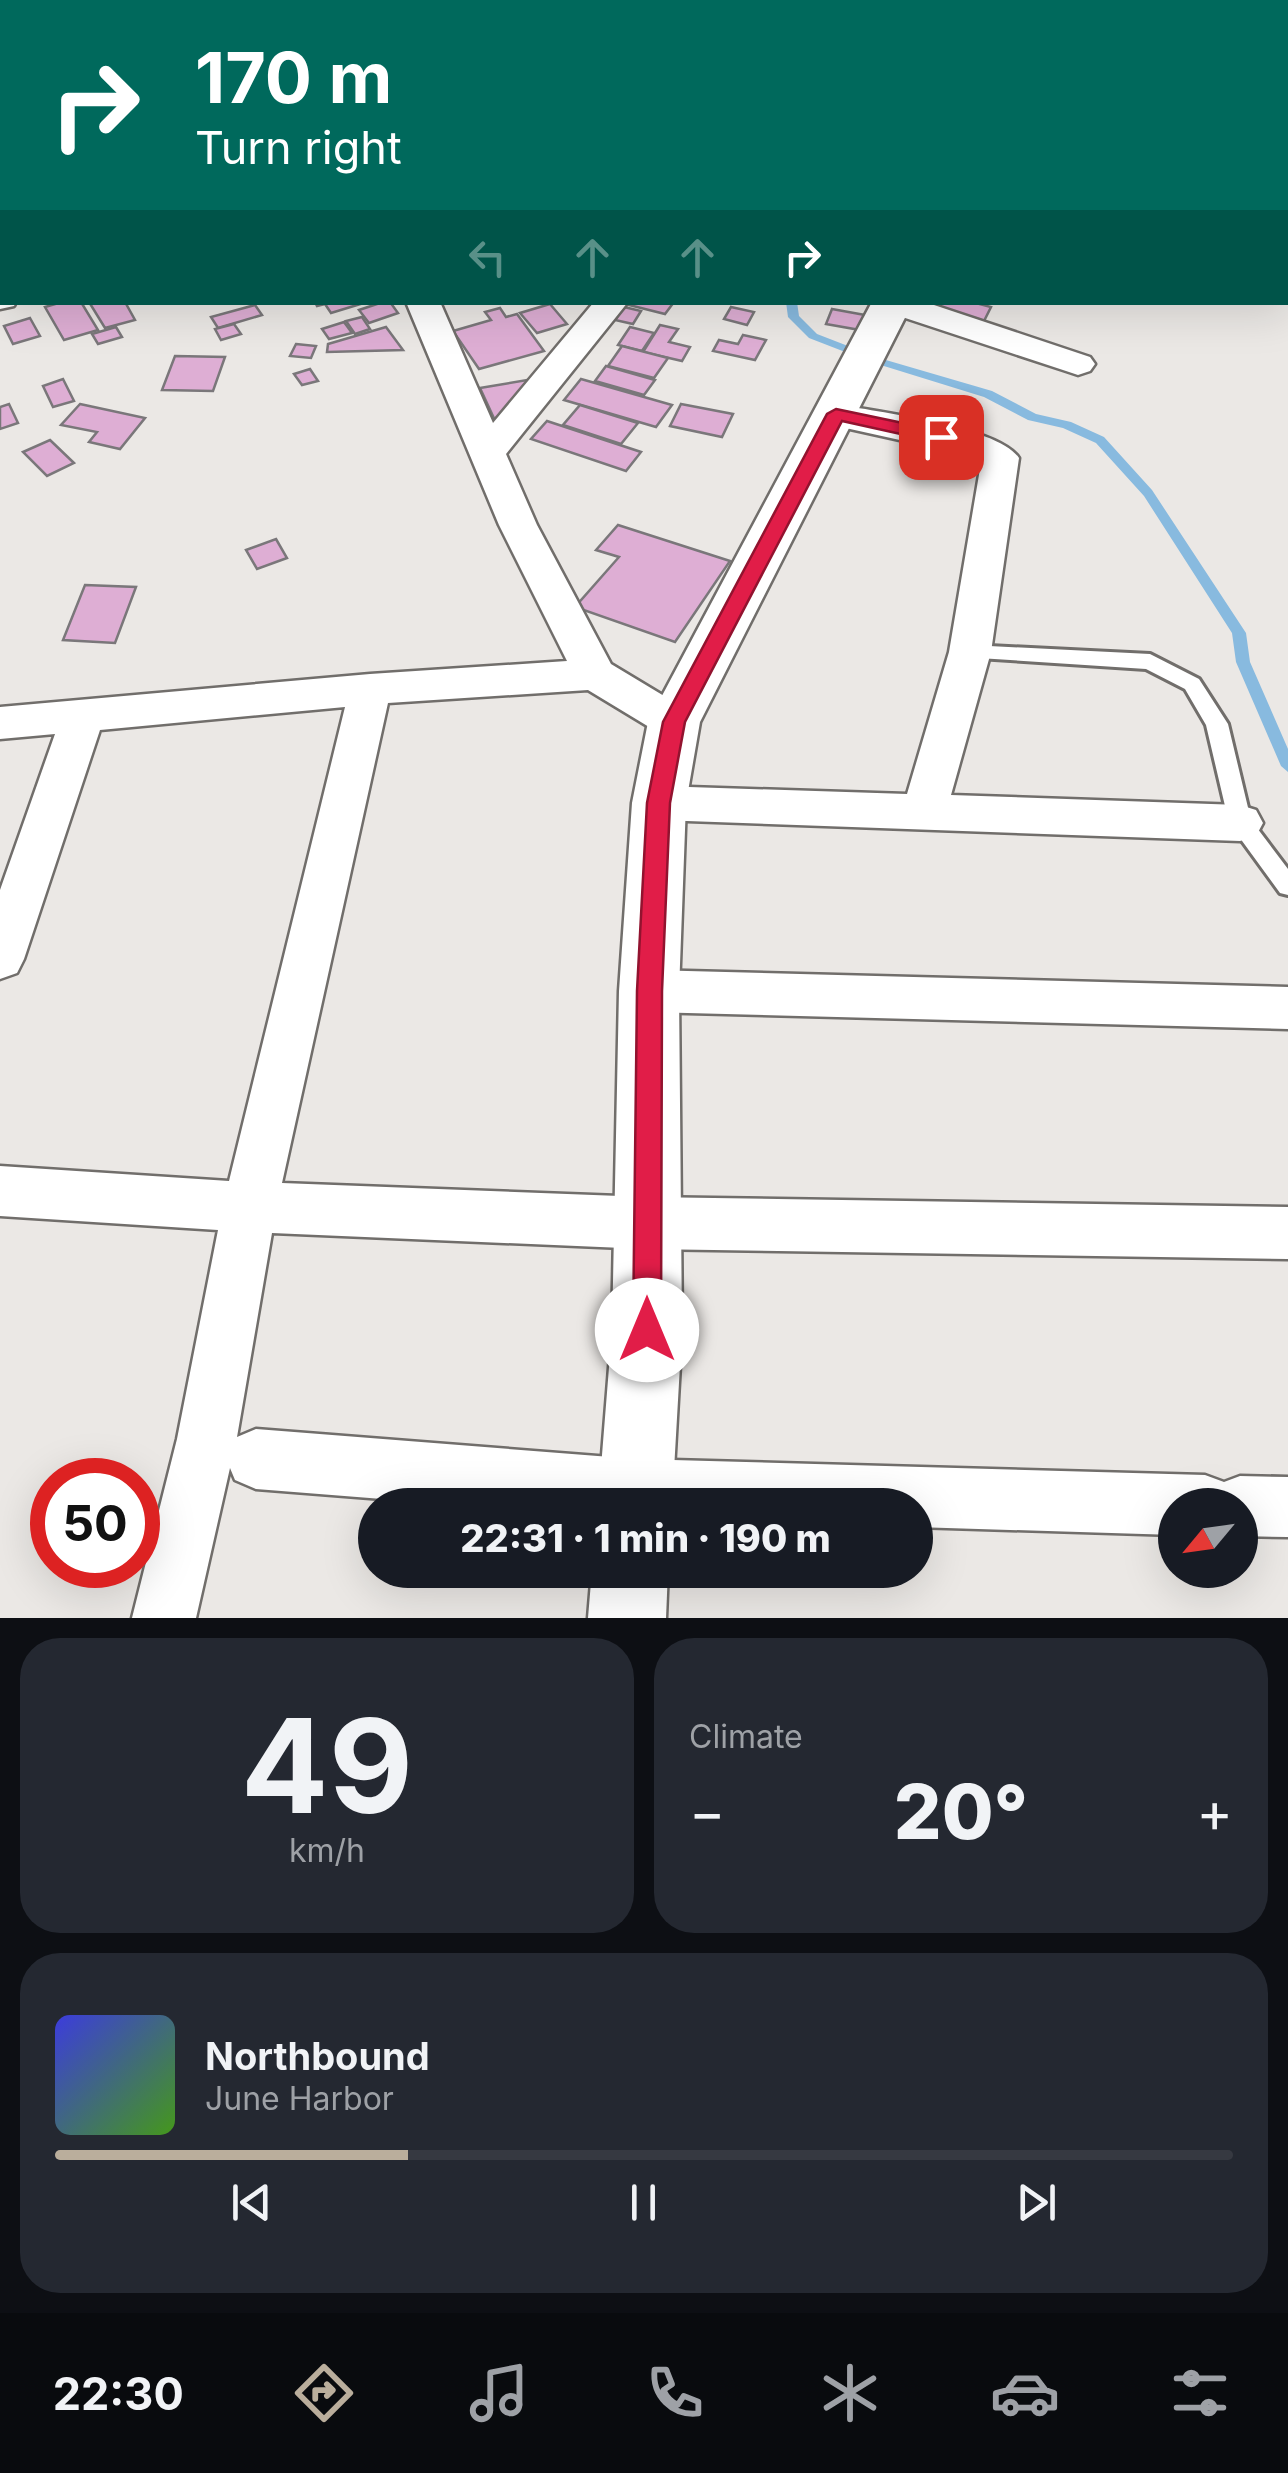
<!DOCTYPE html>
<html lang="en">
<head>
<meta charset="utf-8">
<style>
	body { margin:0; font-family:Inter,sans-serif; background:#242831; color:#f1f3f6; height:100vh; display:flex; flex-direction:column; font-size:38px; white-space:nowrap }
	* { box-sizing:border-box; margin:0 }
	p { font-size:32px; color:#9ea1a6 }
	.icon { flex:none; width:55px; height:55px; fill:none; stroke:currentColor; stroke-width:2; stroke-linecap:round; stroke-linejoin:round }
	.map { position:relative; height:1618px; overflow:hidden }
	.drawer { display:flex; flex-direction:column; gap:20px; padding:20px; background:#0d0f14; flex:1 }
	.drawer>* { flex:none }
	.guide { position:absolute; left:0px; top:0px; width:1290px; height:305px; box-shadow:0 10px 40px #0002; background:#00695c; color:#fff; overflow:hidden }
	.needle { width:65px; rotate:241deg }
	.buttons { position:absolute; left:1158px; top:1488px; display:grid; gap:20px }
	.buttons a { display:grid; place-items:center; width:100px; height:100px; border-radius:50%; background:#171b24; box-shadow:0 10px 40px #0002; font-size:50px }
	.speed { position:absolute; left:30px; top:1458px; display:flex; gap:20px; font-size:50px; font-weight:700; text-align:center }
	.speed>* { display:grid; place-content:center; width:130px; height:130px; border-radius:50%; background:#171b24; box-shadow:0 10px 40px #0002; line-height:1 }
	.speed .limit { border:15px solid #d22; background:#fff; color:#111 }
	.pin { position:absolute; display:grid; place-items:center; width:85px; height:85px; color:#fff; margin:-42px; border-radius:20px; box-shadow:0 5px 15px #0006 }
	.me { position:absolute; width:110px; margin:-55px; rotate:0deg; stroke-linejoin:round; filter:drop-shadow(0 0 8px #0008) }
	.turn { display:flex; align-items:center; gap:35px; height:210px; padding:0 30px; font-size:45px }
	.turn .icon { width:130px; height:130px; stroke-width:2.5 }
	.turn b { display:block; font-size:70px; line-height:85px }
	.lanes { display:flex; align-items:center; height:95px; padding:0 30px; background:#0003; justify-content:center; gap:50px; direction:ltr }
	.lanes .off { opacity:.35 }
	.big { font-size:75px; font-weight:800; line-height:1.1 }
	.drawer .widget { flex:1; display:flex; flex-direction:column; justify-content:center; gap:15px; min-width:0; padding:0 35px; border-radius:40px; background:#242831 }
	.drawer .dial { align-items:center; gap:0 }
	.dial b { font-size:130px; line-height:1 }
	.song { display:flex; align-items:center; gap:30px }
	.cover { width:120px; height:120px; border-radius:15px; background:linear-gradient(135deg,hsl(240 70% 55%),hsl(100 70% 35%)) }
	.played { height:10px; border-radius:5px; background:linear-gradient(90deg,#baae9c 30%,#363941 30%) }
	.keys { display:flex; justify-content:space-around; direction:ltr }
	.heat { display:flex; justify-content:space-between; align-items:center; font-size:55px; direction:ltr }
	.drawer .tiles { flex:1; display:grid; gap:20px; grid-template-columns:1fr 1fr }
	.widget:last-child { grid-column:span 2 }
	.trip { position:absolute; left:358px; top:1488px; width:575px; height:100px; border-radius:50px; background:#171b24; box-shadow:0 10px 40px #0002; font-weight:800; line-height:100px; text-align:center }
	.tab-bar { display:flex; height:160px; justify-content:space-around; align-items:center; background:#090b0e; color:#9ea1a6 }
	.tab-bar .icon { width:70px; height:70px }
	.tab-bar .on { color:#baae9c }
	.tab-bar b { font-size:45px; color:#f1f3f6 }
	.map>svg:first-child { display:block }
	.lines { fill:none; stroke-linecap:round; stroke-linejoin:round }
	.stream { fill:#88badf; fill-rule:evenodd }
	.building { fill:#deaed4; stroke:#7a777a; stroke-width:2.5 }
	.lane-casing { stroke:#716e6b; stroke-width:6 }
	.street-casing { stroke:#716e6b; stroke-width:5 }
	.secondary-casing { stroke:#716e6b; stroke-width:5 }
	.lane { fill:#fff; fill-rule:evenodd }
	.street { fill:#fff; fill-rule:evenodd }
	.secondary { fill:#fff; fill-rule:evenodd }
	.route { fill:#e11d48; stroke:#92132f; stroke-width:2.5 }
</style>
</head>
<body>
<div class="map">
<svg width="1288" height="1618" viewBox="0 0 1288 1618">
	<rect width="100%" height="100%" fill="#ebe8e5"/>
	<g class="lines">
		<!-- stream -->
		<g class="stream">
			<path d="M 566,0 L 574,0 L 573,2 L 565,2 Z"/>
			<path d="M 786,302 L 797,302 L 799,316 L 817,334 L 879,358 L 992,391 L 1036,414 L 1071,422 L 1104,437 L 1152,490 L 1246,633 L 1250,662 L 1288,749 L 1288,772 L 1281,766 L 1236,662 L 1232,633 L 1144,496 L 1096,443 L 1063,428 L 1028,420 L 984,397 L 871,362 L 809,338 L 788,317 Z"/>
		</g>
	</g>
	<!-- building -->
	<g class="building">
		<path d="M 62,302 L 81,302 L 98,330 L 64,340 L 45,307 Z"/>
		<path d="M 89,302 L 125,302 L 135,320 L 105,328 Z"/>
		<path d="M 315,302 L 367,302 L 331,313 L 325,304 L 317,306 Z"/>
		<path d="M 383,302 L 390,302 L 398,313 L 369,323 L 359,310 Z"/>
		<path d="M 631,302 L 674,302 L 665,314 L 629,305 Z"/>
		<path d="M 932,302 L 972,302 L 991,307 L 982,325 L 927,310 Z"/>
		<path d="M 550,304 L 567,324 L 537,333 L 520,313 Z"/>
		<path d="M 255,305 L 262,315 L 218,328 L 211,317 Z"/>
		<path d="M 624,307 L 641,311 L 633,324 L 615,320 Z"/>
		<path d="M 731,307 L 754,312 L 747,325 L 724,319 Z"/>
		<path d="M 500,308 L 506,317 L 517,314 L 544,351 L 479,369 L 453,331 L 491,320 L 485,312 Z"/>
		<path d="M 832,309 L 865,315 L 860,330 L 826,324 Z"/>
		<path d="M 362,317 L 370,329 L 355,334 L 346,321 Z"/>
		<path d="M 30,318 L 40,336 L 13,344 L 4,326 Z"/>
		<path d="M 344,322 L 352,333 L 329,339 L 322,329 Z"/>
		<path d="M 234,324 L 241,334 L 221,340 L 215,329 Z"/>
		<path d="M 660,325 L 678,329 L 669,342 L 690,347 L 682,361 L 643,352 Z"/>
		<path d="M 116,327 L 122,337 L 98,344 L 92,334 Z"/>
		<path d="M 386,327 L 403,350 L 327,352 L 328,344 Z"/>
		<path d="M 630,327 L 654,333 L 642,351 L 618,345 Z"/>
		<path d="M 743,335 L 766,340 L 755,360 L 713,351 L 719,340 L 738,344 Z"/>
		<path d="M 296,344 L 316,346 L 311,358 L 290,356 Z"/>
		<path d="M 622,346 L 668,358 L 654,378 L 608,366 Z"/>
		<path d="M 175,356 L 225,357 L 213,391 L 162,390 Z"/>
		<path d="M 606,366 L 655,380 L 644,395 L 595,381 Z"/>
		<path d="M 310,369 L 318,381 L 302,385 L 294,374 Z"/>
		<path d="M 539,378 L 498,427 L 480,388 Z"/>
		<path d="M 63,379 L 74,401 L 53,407 L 43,386 Z"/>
		<path d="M 581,379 L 672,405 L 656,427 L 564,400 Z"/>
		<path d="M 9,404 L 18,423 L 0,429 L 0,407 Z"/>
		<path d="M 80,404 L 145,418 L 120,449 L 89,442 L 97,432 L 61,425 Z"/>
		<path d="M 681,404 L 733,414 L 722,437 L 670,426 Z"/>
		<path d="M 580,405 L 638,423 L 621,444 L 563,425 Z"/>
		<path d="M 547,421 L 641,452 L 626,471 L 531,439 Z"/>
		<path d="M 50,440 L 74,463 L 47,476 L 23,452 Z"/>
		<path d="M 618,525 L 730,561 L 675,642 L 575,607 L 619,557 L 596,550 Z"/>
		<path d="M 276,539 L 287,558 L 257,569 L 246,550 Z"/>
		<path d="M 85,585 L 136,587 L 115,643 L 63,640 Z"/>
	</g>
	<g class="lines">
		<defs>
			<path id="lane" d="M 970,645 L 1150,654 L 1199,679 L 1228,724 L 1251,820 L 1288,869 L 1288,895 L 1280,893 L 1229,823 L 1206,725 L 1185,689 L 1146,669 L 963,657 L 960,652 Z"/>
			<g id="street">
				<path d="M 0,0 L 25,0 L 26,2 L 2,2 L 2,7 Z"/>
				<path d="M 221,0 L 249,0 L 250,2 L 222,2 Z"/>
				<rect x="0" y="126" width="2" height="18"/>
				<rect x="0" y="202" width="2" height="22"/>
				<path d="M 0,289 L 2,302 L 16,302 L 14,306 L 0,309 Z"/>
				<path d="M 406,302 L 440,302 L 493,423 L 594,302 L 628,302 L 506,454 L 537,525 L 611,664 L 689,711 L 696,722 L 689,733 L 674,738 L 659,733 L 588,690 L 388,703 L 282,1183 L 646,1197 L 1288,1207 L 1288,1259 L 646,1249 L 272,1233 L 237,1437 L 256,1429 L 636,1459 L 1205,1475 L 1224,1482 L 1240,1476 L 1288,1477 L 1288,1537 L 1240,1536 L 1240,1505 L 1175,1505 L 1175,1535 L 915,1527 L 915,1505 L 458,1505 L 256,1489 L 235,1480 L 230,1468 L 196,1618 L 132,1618 L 177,1439 L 218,1230 L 0,1216 L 0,1166 L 229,1181 L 345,707 L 100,730 L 24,959 L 17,973 L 0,979 L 0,890 L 55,734 L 0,739 L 0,707 L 370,674 L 567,661 L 499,525 Z"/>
				<path d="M 925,302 L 1090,357 L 1095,364 L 1090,371 L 1078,375 L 1066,371 L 881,310 L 876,303 Z"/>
				<path d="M 836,404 C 876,412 998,426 1019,458 L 991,652 L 951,795 L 1240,805 L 1256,810 L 1263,823 L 1256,836 L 1240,841 L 659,820 L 643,815 L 637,803 L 643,791 L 659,786 L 907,794 L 949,652 L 981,463 L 963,454 L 823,423 L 818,415 L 823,407 Z"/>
				<path d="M 649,970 L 1288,987 L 1288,1029 L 649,1012 L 632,1006 L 624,991 L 632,976 Z"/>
			</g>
			<g id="secondary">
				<path d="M 947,0 L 979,0 L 980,2 L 948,2 Z"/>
				<path d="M 872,302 L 913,302 L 700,722 L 686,803 L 679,991 L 682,1330 L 672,1505 L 598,1505 L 612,1330 L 619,991 L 632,803 L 648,722 Z"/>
				<path d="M 592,1570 L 668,1570 L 666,1618 L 588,1618 Z"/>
			</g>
		</defs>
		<!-- lane casing -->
		<use href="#lane" class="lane-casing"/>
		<!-- street casing -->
		<use href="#street" class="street-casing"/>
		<!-- secondary casing -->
		<use href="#secondary" class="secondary-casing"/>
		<!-- lane -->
		<use href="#lane" class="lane"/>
		<!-- street -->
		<use href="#street" class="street"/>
		<!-- secondary -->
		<use href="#secondary" class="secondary"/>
	</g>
	<!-- route -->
	<path class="route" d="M 836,409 L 941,431 L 950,437 L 941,443 L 842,421 L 685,722 L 670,803 L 662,991 L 661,1330 L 657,1339 L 647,1344 L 637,1339 L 633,1330 L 637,991 L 647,803 L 663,722 L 827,414 Z"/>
</svg>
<div class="buttons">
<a><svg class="needle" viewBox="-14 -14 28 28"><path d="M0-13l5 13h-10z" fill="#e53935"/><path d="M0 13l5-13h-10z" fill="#9ea1a6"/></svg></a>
</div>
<div class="speed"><div class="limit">50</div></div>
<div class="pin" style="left:941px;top:437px;background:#d93025"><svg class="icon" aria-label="arrive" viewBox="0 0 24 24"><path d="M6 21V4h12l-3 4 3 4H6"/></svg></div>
<svg class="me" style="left:647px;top:1330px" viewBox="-20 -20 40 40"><circle r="19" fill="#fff"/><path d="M0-13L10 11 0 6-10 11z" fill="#e11d48"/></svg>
<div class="trip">22:31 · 1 min · 190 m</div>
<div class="guide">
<div class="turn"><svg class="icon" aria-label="right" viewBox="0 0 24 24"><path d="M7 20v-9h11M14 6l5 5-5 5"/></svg><div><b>170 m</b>Turn right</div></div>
<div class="lanes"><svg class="icon off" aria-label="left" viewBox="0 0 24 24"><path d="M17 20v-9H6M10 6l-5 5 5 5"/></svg><svg class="icon off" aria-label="ahead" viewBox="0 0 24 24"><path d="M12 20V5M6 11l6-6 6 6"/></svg><svg class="icon off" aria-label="ahead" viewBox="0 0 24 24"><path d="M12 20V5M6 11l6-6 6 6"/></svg><svg class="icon" aria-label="right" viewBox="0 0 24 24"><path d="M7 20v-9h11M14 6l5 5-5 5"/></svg></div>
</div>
</div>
<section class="drawer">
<div class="tiles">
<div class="widget dial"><b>49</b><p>km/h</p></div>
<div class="widget"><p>Climate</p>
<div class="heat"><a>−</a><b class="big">20°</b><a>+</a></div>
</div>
<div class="widget">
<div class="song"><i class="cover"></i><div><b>Northbound</b><p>June Harbor</p></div></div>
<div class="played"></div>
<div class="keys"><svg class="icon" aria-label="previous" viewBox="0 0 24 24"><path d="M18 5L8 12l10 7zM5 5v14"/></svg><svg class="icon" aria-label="pause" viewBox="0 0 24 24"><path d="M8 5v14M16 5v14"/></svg><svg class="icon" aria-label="next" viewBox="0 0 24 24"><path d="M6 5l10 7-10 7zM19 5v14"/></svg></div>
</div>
</div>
</section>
<nav class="tab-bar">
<b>22:30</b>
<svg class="icon on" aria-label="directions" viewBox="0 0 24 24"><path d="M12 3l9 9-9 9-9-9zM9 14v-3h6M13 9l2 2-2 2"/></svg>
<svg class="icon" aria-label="music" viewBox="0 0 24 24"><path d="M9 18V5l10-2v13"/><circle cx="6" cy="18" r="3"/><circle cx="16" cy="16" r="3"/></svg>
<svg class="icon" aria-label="phone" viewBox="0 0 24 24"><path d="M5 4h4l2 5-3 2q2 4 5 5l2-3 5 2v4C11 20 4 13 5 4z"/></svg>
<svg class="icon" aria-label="climate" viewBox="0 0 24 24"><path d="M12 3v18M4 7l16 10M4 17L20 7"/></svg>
<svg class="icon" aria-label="car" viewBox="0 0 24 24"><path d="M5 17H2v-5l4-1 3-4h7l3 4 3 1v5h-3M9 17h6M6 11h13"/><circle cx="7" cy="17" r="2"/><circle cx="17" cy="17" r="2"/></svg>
<svg class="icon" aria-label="filters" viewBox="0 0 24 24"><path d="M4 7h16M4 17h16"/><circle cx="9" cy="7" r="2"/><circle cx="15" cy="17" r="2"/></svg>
</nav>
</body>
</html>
